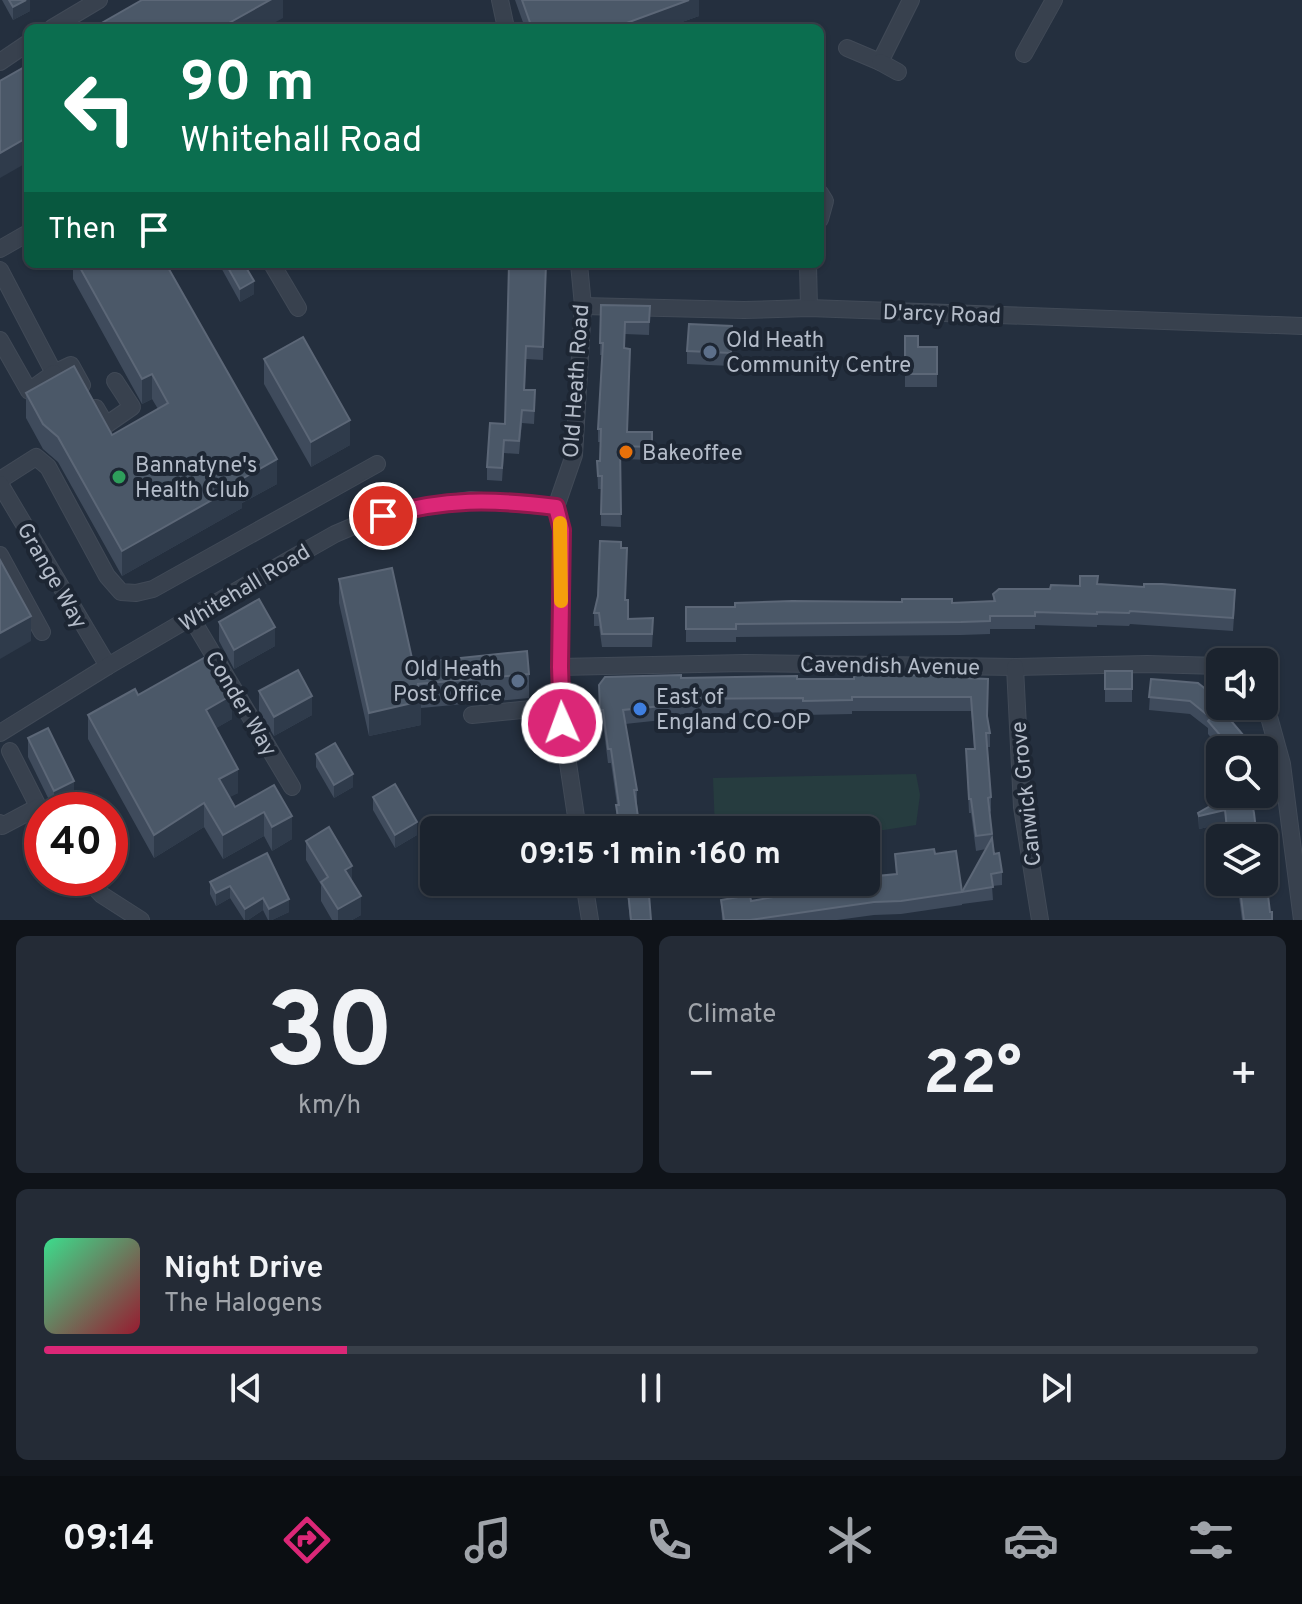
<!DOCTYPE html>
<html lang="en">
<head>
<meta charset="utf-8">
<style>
	body { margin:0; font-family:Overpass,sans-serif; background:#242b36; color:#f1f3f6; height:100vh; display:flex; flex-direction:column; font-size:30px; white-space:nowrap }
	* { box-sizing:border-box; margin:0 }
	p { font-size:26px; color:#a0a4aa }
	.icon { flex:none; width:44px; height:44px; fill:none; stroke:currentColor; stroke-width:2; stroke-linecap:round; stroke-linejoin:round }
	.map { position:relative; height:920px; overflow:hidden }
	.details { display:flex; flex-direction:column; gap:16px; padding:16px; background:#0f1319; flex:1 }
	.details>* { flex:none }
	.banner { position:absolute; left:24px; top:24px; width:800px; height:244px; border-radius:12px; box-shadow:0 2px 6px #0004,0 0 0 2px #39404a; background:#0b6e4f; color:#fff; overflow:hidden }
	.fabs { position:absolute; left:1206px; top:648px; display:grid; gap:16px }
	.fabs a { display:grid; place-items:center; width:72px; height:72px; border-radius:12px; background:#1b232e; box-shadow:0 2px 6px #0004,0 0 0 2px #39404a; font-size:40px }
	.speed { position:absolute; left:24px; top:792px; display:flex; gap:16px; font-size:40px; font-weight:700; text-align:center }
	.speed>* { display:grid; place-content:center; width:104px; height:104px; border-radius:50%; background:#1b232e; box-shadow:0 2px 6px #0004,0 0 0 2px #39404a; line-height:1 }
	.speed .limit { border:12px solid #d22; background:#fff; color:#111 }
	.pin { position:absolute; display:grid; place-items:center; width:68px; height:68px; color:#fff; margin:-34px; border:4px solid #fff; border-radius:50%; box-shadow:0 2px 8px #0007 }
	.me { position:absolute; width:88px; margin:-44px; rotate:358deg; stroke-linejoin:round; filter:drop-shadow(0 0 6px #0008) }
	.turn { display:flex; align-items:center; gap:28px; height:168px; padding:0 24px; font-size:36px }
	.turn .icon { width:104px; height:104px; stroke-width:2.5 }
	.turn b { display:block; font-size:56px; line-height:68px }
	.then { display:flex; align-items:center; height:76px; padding:0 24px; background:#0003; gap:16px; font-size:30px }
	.big { font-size:60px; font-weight:700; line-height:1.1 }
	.details .tile { flex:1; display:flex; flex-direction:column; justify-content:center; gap:12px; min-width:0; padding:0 28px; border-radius:12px; background:#242b36 }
	.details .dial { align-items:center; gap:0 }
	.dial b { font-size:104px; line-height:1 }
	.song { display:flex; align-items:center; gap:24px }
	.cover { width:96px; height:96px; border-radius:12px; background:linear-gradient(135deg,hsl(150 70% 55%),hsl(350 70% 35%)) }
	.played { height:8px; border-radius:4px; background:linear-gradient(90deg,#db2777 25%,#39404a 25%) }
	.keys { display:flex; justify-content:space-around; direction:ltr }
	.heat { display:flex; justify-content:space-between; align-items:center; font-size:44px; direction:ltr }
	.details .tiles { flex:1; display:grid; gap:16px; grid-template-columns:1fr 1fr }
	.tile:last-child { grid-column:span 2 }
	.trip { position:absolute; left:420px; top:816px; width:460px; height:80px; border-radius:12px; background:#1b232e; box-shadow:0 2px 6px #0004,0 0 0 2px #39404a; font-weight:700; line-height:80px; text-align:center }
	.dock { display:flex; height:128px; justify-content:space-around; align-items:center; background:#0b0e12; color:#a0a4aa }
	.dock .icon { width:56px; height:56px }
	.dock .active { color:#db2777 }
	.dock b { font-size:36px; color:#f1f3f6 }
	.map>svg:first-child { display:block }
	.green { fill:#263c3f }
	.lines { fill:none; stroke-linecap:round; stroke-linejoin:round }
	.minor-casing { stroke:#414a57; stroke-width:18 }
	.minor { stroke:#38414e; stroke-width:16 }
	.wall { fill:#3f4b5c }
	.shaded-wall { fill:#2f3b4b }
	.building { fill:#4b5868; stroke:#5c6777; stroke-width:2 }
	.route-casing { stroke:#8e194d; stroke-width:20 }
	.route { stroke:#db2777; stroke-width:14 }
	.slow { stroke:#f59e0b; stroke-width:14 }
	.service-dot { fill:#5c6f8a; stroke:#1d2633; stroke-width:3 }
	.food-dot { fill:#e8710a; stroke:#1d2633; stroke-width:3 }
	.leisure-dot { fill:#2e9e5b; stroke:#1d2633; stroke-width:3 }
	.shop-dot { fill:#3f7fe0; stroke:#1d2633; stroke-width:3 }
	.labels { text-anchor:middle; stroke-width:8; stroke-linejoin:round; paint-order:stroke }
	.street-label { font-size:22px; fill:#b4bcc9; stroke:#1d2633 }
	.poi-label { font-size:22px; fill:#b4bcc9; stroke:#1d2633; text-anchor:start }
</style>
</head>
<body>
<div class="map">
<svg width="1302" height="920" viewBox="0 0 1302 920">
	<rect width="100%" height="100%" fill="#242f3e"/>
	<!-- green -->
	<path class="green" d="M 916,774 L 920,795 L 916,825 L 884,830 L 715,830 L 713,778 Z"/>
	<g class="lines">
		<defs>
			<g id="minor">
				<path d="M 500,0 L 506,28"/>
				<path d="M 52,28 L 99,0"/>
				<path d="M 847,48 L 880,62 L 911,0"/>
				<path d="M 1024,54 L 1054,0"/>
				<path d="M 0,62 L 28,43"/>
				<path d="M 880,62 L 898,72"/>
				<path d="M 820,193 L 825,201 L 820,219"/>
				<path d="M 0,249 L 28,233"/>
				<path d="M 272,264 L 298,308"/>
				<path d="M 808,264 L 809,308"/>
				<path d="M 0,270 L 54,373 L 71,365 L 82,385"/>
				<path d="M 583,306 L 744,310 L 809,308 L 1302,326"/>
				<path d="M 0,340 L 29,391 L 54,373"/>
				<path d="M 96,408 L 106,425 L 132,407 L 115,381"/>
				<path d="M 0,480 L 36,457 L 48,467 L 107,576 L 121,592 L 136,593 L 153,589 L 377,464"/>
				<path d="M 0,484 L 108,666"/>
				<path d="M 0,555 L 42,632"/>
				<path d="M 192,619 L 292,787"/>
				<path d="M 560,667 L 745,663 L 1015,667 L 1147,664 L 1220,666"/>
				<path d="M 1015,667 L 1022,807 L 1040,920"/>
				<path d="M 1264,699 L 1282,764 L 1302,920"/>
				<path d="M 472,715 L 561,706"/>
				<path d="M 0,733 L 108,666 L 289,560 L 335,534 L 363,522 L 404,510 L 471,500 L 556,507"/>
				<path d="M 10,751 L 42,814"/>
				<path d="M 0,823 L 2,826 L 38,807"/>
				<path d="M 578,830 L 562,723 L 560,667 L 562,530 L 556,507 L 574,455 L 583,306 L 579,264"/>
				<path d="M 86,878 L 102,895 L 141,920"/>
				<path d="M 584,882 L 590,920"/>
			</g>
		</defs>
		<!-- minor casing -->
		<use href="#minor" class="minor-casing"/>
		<!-- minor -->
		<use href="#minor" class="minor"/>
	</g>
	<!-- wall -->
	<g class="wall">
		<path d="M 2,0 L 30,0 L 30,11 L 13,20 Z"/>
		<path d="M 515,0 L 699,0 L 699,16 L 665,28 L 525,28 Z"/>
		<path d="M 73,264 L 166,264 L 277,484 L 242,503 L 242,508 L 122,576 L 58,462 L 43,449 L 26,418 L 26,393 L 112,435 L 158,409 L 152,399 L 142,404 L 73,279 Z"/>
		<path d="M 219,264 L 244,264 L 254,294 L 240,302 Z"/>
		<path d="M 546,264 L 543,360 L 526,359 L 525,390 L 535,403 L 534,424 L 522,423 L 519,454 L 504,453 L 502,481 L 487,480 L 487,467 L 505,424 L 522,265 Z"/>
		<path d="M 601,305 L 650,306 L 649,335 L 625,334 L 625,348 L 627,432 L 652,432 L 652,460 L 620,459 L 621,527 L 601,526 L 601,489 L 598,489 L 597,461 L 600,461 L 600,442 L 598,442 L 598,429 L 602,355 L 600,355 Z"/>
		<path d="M 732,326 L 731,366 L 687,364 L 687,351 Z"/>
		<path d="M 905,336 L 918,347 L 937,347 L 937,387 L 905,387 Z"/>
		<path d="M 264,359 L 350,445 L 311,467 L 264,384 Z"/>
		<path d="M 621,548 L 628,619 L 653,631 L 652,647 L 602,647 L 599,626 L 594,626 L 594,613 Z"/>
		<path d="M 339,579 L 413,663 L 529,674 L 529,698 L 421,708 L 421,725 L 369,736 L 339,603 Z"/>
		<path d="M 1097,584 L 1235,603 L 1233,631 L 1130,624 L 1129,626 L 1097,625 L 1097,627 L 1035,625 L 1035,629 L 990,629 L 990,634 L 961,635 L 736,637 L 736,642 L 686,642 L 686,607 L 952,603 L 993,601 L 993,594 Z"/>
		<path d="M 219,622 L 275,646 L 234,669 L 219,641 Z"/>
		<rect x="1105" y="671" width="27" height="31"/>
		<path d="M 681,678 L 963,678 L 987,719 L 990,733 L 990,747 L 987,747 L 991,797 L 991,811 L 990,812 L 994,854 L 1002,872 L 1002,885 L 992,886 L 993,900 L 962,904 L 962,892 L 986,849 L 976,851 L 971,813 L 969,813 L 966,749 L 974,749 L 971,711 L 852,711 L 852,714 L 803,715 L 803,712 L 681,714 L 681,718 L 625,724 L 637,790 L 637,804 L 640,830 L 618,830 L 616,819 L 617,805 L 611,763 L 608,763 L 603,724 L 600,724 L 599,685 Z"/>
		<path d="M 1151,679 L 1218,704 L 1244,749 L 1243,750 L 1222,750 L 1208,734 L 1208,728 L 1190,714 L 1149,710 Z"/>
		<path d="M 259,691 L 312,715 L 274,736 L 259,711 Z"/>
		<path d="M 138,695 L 232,719 L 216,728 L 238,793 L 229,797 L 235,807 L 274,785 L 292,839 L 272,851 L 264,836 L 223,859 L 204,827 L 154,858 L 88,739 L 88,715 Z"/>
		<path d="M 28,738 L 74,800 L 54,810 L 28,757 Z"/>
		<path d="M 1220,751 L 1220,772 L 1217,766 L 1217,753 Z"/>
		<path d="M 316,754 L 353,787 L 334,798 L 316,767 Z"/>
		<path d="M 1223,794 L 1250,794 L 1257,838 L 1227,838 L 1225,823 L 1199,829 L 1198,813 L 1223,798 Z"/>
		<path d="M 373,797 L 417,835 L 395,848 L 373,810 Z"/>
		<path d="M 306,841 L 352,881 L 361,915 L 352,920 L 332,920 L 321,901 L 321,885 L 306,860 Z"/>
		<path d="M 267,853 L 289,912 L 272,920 L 268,920 L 263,910 L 248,920 L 244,920 L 230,898 L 216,906 L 210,894 L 210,882 Z"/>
		<path d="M 895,854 L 935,854 L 962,892 L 962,905 L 901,914 L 874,915 L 837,920 L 722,920 L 721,900 L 751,901 L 877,883 L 877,876 L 896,874 Z"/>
		<path d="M 626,882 L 648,882 L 651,920 L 630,920 Z"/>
		<path d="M 1237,882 L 1264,882 L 1270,912 L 1272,920 L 1242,920 Z"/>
	</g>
	<!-- shaded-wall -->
	<g class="shaded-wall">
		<path d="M 26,0 L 30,0 L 30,11 L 13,20 L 13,7 Z"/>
		<path d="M 270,0 L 283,0 L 283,18 L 265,28 L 220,28 Z"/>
		<path d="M 689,0 L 699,0 L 699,16 L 665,28 L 613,28 Z"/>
		<path d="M 28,137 L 28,162 L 0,178 L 0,153 Z"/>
		<path d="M 254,281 L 254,294 L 240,302 L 240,289 Z"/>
		<path d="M 152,374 L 152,399 L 142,404 L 142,379 Z"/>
		<path d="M 350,420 L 350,445 L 311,467 L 311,442 Z"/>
		<path d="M 277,459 L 277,484 L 242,503 L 242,508 L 122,576 L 122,551 Z"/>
		<path d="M 31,616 L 31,641 L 0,659 L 0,633 Z"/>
		<path d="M 275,627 L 275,646 L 234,669 L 234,650 Z"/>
		<path d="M 232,695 L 232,719 L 206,734 L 206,710 Z"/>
		<path d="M 312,696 L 312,715 L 274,736 L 274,717 Z"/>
		<path d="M 421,701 L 421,725 L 369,736 L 369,713 Z"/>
		<path d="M 1233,735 L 1233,748 L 1226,750 L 1226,742 Z"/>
		<path d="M 1244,736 L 1244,749 L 1240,750 L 1240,741 Z"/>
		<path d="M 238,769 L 238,793 L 219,803 L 219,779 Z"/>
		<path d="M 353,774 L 353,787 L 334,798 L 334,785 Z"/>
		<path d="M 74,781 L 74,800 L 54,810 L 54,791 Z"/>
		<path d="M 204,803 L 204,827 L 154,858 L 154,835 Z"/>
		<path d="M 1225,810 L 1225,823 L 1199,829 L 1199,816 Z"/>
		<path d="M 264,812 L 264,836 L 223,859 L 223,835 Z"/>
		<path d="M 292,816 L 292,839 L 272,851 L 272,827 Z"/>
		<path d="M 417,822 L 417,835 L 395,848 L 395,835 Z"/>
		<path d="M 352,866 L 352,886 L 345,870 Z"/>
		<path d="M 230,886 L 230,898 L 216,906 L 216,893 Z"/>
		<path d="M 361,896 L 361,915 L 352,920 L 338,920 L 338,909 Z"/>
		<path d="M 263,898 L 263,910 L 248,920 L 245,920 L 245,909 Z"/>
		<path d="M 289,899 L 289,912 L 272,920 L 269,920 L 269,909 Z"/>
	</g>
	<!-- building -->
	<g class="building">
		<path d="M 9,0 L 26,0 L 13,7 Z"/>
		<path d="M 142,0 L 270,0 L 220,28 L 93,28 Z"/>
		<path d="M 522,0 L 689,0 L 613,28 L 532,28 Z"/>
		<path d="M 28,65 L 28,137 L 0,153 L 0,81 Z"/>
		<path d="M 78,264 L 166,264 L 277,459 L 240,480 L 242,483 L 122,551 L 58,437 L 43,424 L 26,393 L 74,366 L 112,435 L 168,403 L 152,374 L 142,379 Z"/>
		<path d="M 226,264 L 244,264 L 254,281 L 240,289 Z"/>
		<path d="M 509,264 L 546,264 L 543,347 L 526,346 L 524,390 L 535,390 L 534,411 L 522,410 L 519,441 L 504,440 L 502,468 L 487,467 L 490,423 L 505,424 Z"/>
		<path d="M 601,305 L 650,306 L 649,322 L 625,322 L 624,348 L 630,349 L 627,432 L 652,432 L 652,447 L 620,446 L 621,514 L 601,514 L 602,476 L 598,476 L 597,461 L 600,461 L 601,429 L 598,429 L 603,343 L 600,343 Z"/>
		<path d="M 689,324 L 732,326 L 731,353 L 687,351 Z"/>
		<path d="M 905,336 L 918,336 L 918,347 L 937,347 L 937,374 L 905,374 Z"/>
		<path d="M 303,337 L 350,420 L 311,442 L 264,359 Z"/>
		<path d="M 600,541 L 621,542 L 621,548 L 627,548 L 625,600 L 628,600 L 628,619 L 653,618 L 652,634 L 602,634 L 599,613 L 594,613 L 598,596 Z"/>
		<path d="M 0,560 L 31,616 L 0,633 Z"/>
		<path d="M 392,568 L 413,663 L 527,651 L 529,674 L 418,684 L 421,701 L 369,713 L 339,579 Z"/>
		<path d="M 1080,576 L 1098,576 L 1097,584 L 1144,587 L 1144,584 L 1162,584 L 1235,590 L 1233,618 L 1130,611 L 1129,613 L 1097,612 L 1097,614 L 1035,612 L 1035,616 L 990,616 L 990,621 L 961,622 L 736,624 L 736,629 L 686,629 L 686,607 L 735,607 L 735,603 L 792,601 L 902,602 L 902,599 L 952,599 L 952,603 L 995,601 L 993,594 L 999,589 L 1050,589 L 1051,585 L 1080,586 Z"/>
		<path d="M 259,599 L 275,627 L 234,650 L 219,622 Z"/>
		<path d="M 209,655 L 232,695 L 206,710 L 238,769 L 219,779 L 235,807 L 274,785 L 292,816 L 272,827 L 264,812 L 223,835 L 204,803 L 154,835 L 88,715 L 135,689 L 138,695 Z"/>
		<path d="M 298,670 L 312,696 L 274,717 L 259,691 Z"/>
		<rect x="1105" y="671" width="27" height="18"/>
		<path d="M 681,675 L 681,678 L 797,676 L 797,679 L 854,679 L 854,675 L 963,675 L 963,678 L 988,679 L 987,716 L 990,733 L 986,733 L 991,797 L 988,798 L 992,834 L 976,836 L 971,799 L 969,799 L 966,749 L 975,749 L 971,697 L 852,697 L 852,700 L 803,701 L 803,698 L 681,699 L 681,704 L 623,710 L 637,790 L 634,790 L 640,830 L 620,830 L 616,805 L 619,805 L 611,749 L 608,749 L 603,710 L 600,710 L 599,685 L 605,677 Z"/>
		<path d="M 1151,679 L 1198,683 L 1218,699 L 1215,702 L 1244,736 L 1240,741 L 1233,735 L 1226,742 L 1208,721 L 1211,718 L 1190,701 L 1149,697 Z"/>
		<path d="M 48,728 L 74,781 L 54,791 L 28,738 Z"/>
		<path d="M 335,743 L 353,774 L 334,785 L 316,754 Z"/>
		<path d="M 1232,744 L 1236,750 L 1222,750 Z"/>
		<path d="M 395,784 L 417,822 L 395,835 L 373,797 Z"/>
		<path d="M 1225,794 L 1250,794 L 1254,813 L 1257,838 L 1228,838 L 1225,810 L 1199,816 L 1198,813 L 1226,797 Z"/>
		<path d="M 329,827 L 352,866 L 345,870 L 361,896 L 338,909 L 321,882 L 328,877 L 306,841 Z"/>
		<path d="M 992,838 L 994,854 L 999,853 L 1002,872 L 991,874 L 993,887 L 962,892 Z"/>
		<path d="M 934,849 L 935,854 L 956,851 L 962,892 L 901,901 L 874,902 L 750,920 L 724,920 L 721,900 L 750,895 L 751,901 L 831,887 L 831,890 L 878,883 L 877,876 L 897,874 L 895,854 Z"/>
		<path d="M 267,853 L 289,899 L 269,909 L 263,898 L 245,909 L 230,886 L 216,893 L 210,882 Z"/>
		<path d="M 1264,862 L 1270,912 L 1272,912 L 1272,920 L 1244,920 L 1239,882 L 1264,882 Z"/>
		<path d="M 627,882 L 648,882 L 651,920 L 631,920 Z"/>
	</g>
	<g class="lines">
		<defs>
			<path id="route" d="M 383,516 C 445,498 493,499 556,507 L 562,530 L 560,667 L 562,723"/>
		</defs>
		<!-- route casing -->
		<use href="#route" class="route-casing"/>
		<!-- route -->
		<use href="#route" class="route"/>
		<!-- slow -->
		<path class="slow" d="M 560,523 L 561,601"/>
	</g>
	<!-- markers -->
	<g class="service-dot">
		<circle cx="710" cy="352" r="8"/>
		<circle cx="518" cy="681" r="8"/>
	</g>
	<circle class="food-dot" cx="626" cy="452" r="8"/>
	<circle class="leisure-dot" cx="119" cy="477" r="8"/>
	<circle class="shop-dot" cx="640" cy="709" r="8"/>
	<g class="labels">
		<!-- street labels -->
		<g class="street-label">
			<text transform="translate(942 313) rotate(2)" y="8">D'arcy Road</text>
			<text transform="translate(575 381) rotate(-86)" y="8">Old Heath Road</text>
			<text transform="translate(53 575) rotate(60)" y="8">Grange Way</text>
			<text transform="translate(244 587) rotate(-31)" y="8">Whitehall Road</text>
			<text transform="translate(890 665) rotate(1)" y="8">Cavendish Avenue</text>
			<text transform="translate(242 703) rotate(59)" y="8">Conder Way</text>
			<text transform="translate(1025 794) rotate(-96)" y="8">Canwick Grove</text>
		</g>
		<!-- poi labels -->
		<g class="poi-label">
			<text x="726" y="347">Old Heath<tspan x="726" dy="25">Community Centre</tspan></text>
			<text x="642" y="460">Bakeoffee</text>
			<text x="135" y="472">Bannatyne's<tspan x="135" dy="25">Health Club</tspan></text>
			<text x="502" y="676" text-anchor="end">Old Heath<tspan x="502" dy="25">Post Office</tspan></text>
			<text x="656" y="704">East of<tspan x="656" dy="25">England CO-OP</tspan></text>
		</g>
	</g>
</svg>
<div class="fabs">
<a><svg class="icon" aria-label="sound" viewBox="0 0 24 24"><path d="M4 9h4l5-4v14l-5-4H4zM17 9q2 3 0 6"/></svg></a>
<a><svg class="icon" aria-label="search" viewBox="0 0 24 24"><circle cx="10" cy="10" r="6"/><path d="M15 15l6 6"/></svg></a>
<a><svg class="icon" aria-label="layers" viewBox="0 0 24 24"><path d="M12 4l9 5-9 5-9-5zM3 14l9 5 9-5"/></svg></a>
</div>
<div class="speed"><div class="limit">40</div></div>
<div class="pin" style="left:383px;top:516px;background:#d93025"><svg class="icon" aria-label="arrive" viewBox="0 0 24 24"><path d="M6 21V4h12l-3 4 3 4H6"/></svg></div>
<svg class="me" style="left:562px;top:723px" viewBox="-20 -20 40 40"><circle r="17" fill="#db2777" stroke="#fff" stroke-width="3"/><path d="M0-11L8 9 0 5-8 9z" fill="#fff"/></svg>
<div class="trip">09:15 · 1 min · 160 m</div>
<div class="banner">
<div class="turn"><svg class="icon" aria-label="left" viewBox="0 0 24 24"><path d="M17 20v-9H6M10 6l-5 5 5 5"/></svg><div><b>90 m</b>Whitehall Road</div></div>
<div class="then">Then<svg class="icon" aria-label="arrive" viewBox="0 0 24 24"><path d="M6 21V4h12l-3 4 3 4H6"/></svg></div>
</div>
</div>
<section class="details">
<div class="tiles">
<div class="tile dial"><b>30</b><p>km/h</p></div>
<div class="tile"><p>Climate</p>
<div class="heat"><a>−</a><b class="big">22°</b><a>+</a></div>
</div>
<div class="tile">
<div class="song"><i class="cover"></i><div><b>Night Drive</b><p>The Halogens</p></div></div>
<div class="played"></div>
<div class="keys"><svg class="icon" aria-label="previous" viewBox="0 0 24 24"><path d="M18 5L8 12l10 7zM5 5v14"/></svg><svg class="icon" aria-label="pause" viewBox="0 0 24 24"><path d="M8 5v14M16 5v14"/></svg><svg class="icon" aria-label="next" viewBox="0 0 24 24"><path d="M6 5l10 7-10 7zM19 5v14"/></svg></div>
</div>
</div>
</section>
<nav class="dock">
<b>09:14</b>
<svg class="icon active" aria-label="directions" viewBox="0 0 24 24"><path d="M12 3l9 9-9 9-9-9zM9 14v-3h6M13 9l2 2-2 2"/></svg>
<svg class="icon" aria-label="music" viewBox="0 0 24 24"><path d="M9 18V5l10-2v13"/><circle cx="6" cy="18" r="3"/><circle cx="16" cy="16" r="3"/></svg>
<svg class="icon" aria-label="phone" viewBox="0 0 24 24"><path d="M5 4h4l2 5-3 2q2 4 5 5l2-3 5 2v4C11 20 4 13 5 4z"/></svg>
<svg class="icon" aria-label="climate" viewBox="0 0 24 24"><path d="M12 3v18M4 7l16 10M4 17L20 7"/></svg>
<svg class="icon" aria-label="car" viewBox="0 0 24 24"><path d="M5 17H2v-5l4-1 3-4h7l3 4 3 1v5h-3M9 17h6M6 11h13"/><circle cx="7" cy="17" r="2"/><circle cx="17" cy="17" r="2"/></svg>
<svg class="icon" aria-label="filters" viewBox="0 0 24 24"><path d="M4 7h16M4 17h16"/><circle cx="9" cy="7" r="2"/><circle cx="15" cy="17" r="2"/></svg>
</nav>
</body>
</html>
